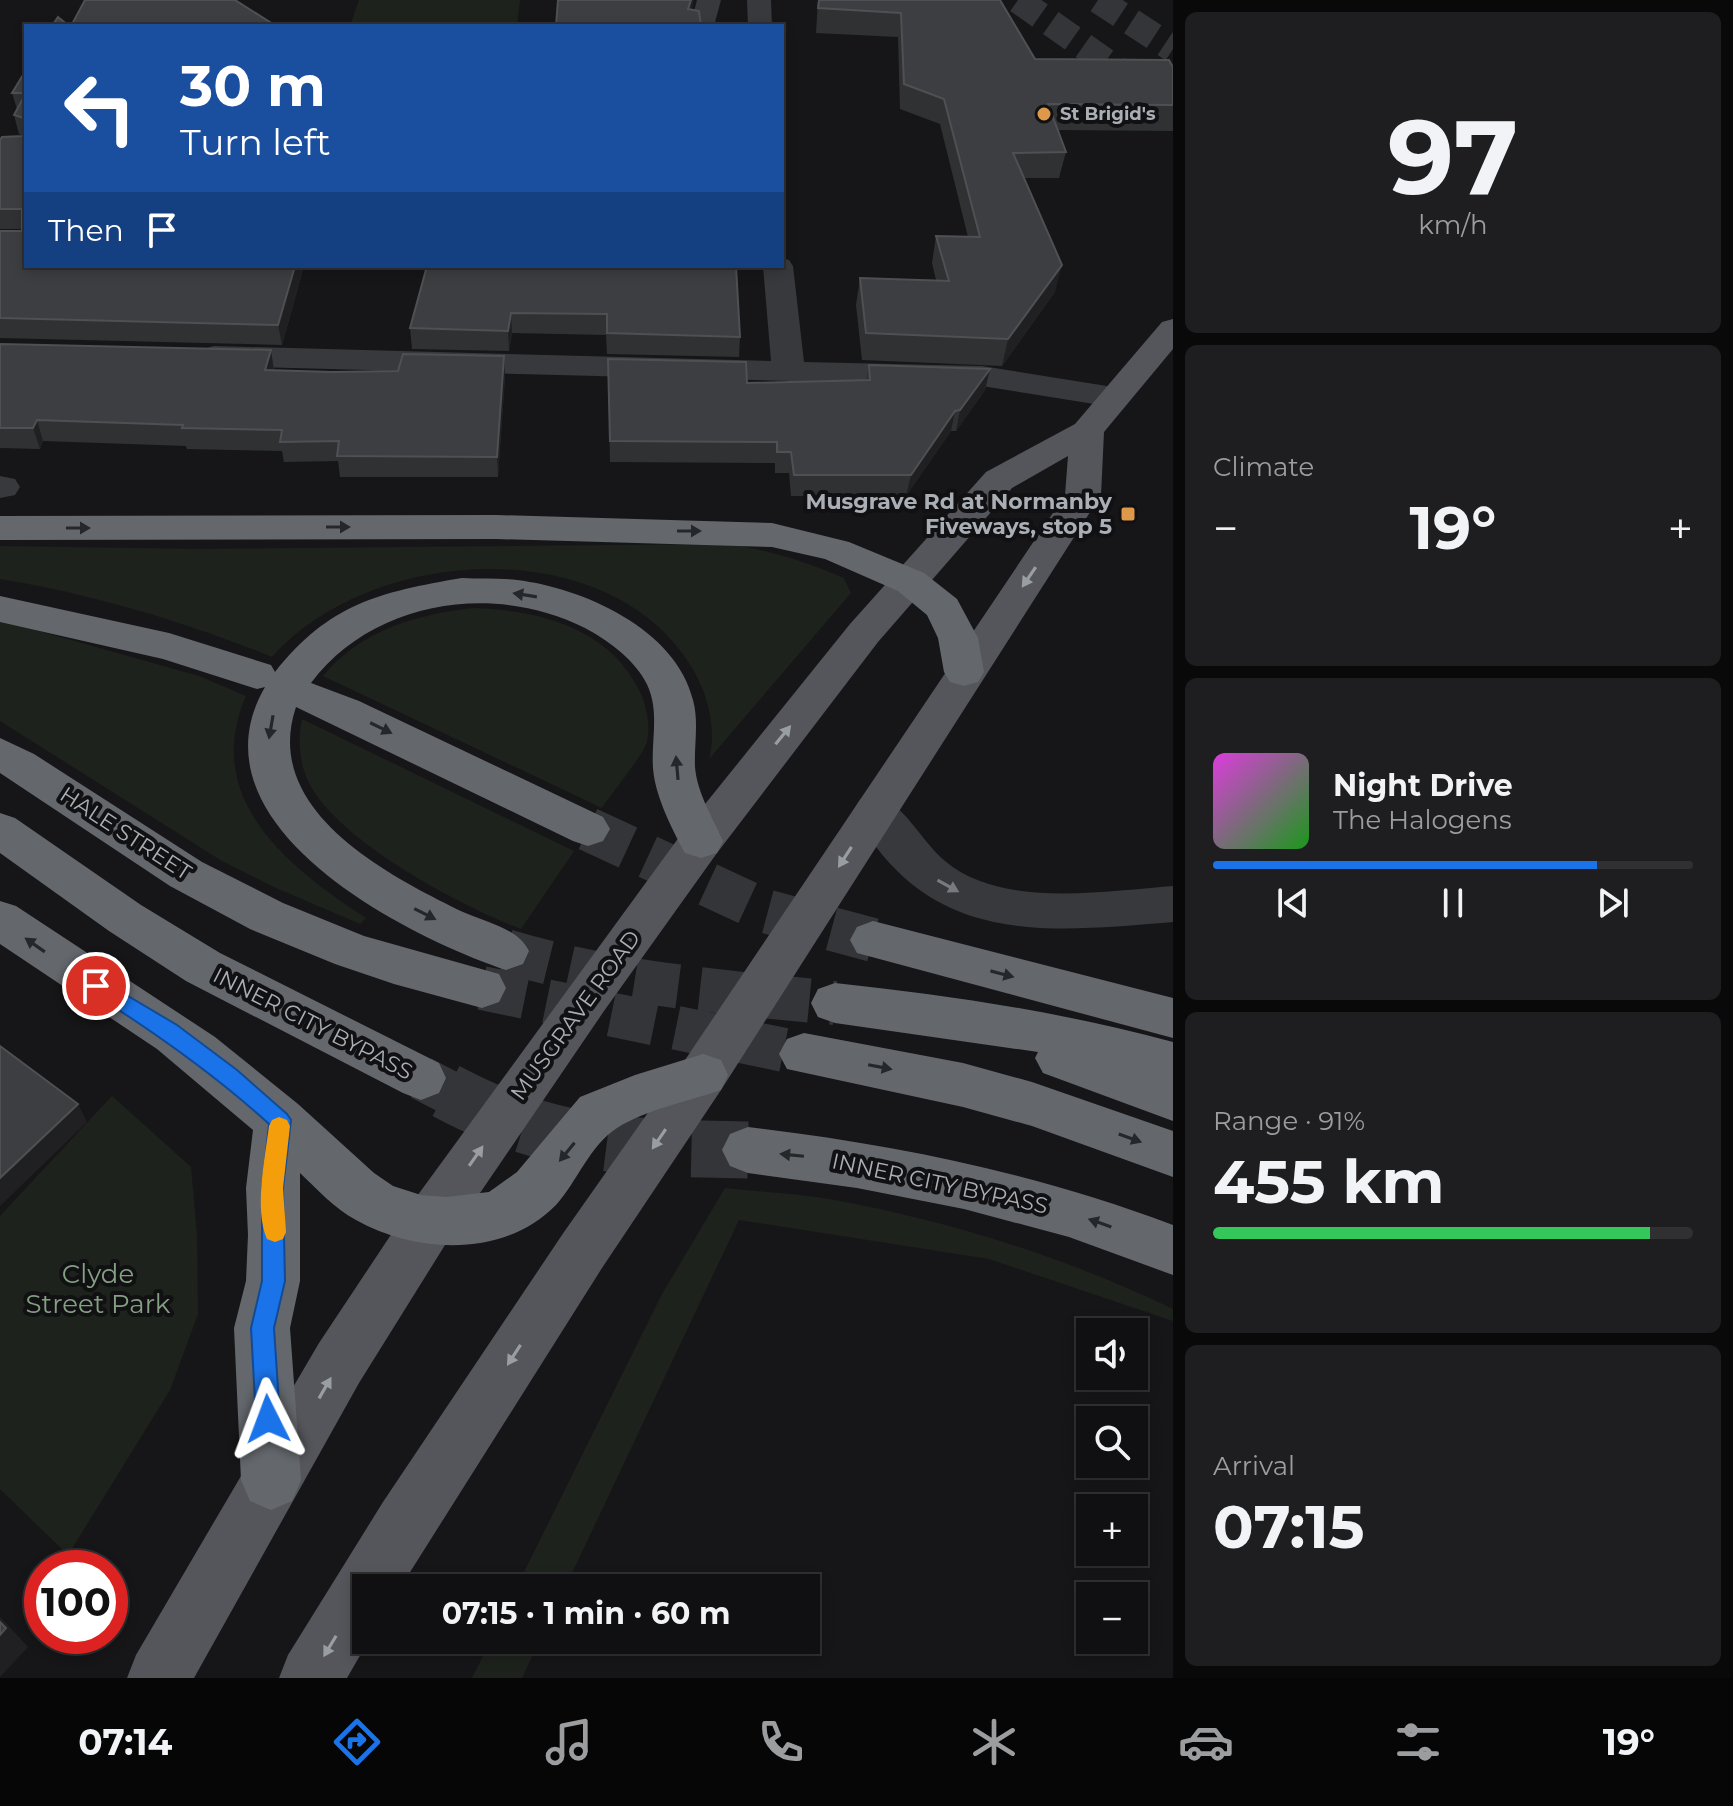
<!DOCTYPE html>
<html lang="en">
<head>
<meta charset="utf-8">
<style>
	body { margin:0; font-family:Montserrat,sans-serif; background:#1e1e20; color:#f1f3f6; height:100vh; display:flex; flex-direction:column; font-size:30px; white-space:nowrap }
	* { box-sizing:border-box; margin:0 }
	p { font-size:26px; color:#9c9d9f }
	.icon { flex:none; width:44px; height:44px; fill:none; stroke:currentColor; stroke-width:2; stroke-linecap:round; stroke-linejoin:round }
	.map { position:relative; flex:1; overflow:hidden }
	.details { display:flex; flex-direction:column; gap:12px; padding:12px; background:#09090a; width:560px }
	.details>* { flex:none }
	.top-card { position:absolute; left:24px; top:24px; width:760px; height:244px; border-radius:0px; box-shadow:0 4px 12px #0003,0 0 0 2px #303032; background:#1a4fa0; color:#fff; overflow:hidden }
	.controls { position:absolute; left:1076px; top:1318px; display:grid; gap:16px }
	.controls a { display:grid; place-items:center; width:72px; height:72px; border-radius:0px; background:#101012; box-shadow:0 4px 12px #0003,0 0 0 2px #303032; font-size:40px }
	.speed { position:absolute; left:24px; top:1550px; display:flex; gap:16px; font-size:40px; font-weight:700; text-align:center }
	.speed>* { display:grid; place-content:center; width:104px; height:104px; border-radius:50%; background:#101012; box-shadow:0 4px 12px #0003,0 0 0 2px #303032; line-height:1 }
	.speed .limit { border:12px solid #d22; background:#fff; color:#111 }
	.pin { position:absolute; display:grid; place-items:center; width:68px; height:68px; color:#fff; margin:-34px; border:4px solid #fff; border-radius:50%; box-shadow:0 2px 8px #0007 }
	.me { position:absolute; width:88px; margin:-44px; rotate:357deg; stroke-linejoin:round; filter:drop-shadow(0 0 6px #0008) }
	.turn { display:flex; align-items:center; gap:28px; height:168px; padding:0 24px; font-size:36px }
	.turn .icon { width:104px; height:104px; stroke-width:2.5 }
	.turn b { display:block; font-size:56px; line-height:68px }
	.then { display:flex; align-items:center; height:76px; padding:0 24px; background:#0003; gap:16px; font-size:30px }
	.big { font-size:60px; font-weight:700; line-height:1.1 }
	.details .tile { flex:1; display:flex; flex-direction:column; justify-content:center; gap:12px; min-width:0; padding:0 28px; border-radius:12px; background:#1e1e20 }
	.details .dial { align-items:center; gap:0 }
	.dial b { font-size:104px; line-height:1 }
	.song { display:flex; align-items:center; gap:24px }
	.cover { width:96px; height:96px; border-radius:12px; background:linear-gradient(135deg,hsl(300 70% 55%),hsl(120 70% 35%)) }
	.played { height:8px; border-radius:4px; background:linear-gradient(90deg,#1a73e8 80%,#303032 80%) }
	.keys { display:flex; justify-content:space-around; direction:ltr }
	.heat { display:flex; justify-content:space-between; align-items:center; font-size:44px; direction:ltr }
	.charge { height:12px; border-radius:6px; background:linear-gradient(90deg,#34c759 91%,#303032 0) }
	.trip { position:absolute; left:352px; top:1574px; width:468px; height:80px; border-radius:0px; background:#101012; box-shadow:0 4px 12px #0003,0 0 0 2px #303032; font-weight:700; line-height:80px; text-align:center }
	.tab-bar { display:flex; height:128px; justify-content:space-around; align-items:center; background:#060607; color:#9c9d9f }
	.tab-bar .icon { width:56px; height:56px }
	.tab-bar .current { color:#1a73e8 }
	.tab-bar b { font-size:36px; color:#f1f3f6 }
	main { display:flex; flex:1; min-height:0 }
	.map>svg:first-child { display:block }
	.green { fill:#1d221d }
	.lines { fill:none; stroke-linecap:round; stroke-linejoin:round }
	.highway-tunnel-far2 { stroke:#343538; stroke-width:27; stroke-dasharray:27 13; stroke-linecap:butt }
	.highway-tunnel-far1 { stroke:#343538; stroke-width:44; stroke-dasharray:44 22; stroke-linecap:butt }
	.highway-tunnel { stroke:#343538; stroke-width:57; stroke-dasharray:57 28; stroke-linecap:butt }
	.minor { fill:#38393c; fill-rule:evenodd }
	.major { fill:#54565b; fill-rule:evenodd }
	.highway { fill:#64686d; fill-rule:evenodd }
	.wall { fill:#2f3133 }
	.shaded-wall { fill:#202022 }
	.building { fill:#3c3e41; stroke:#4e5053; stroke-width:2 }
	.oneway { fill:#26272a }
	.oneway2 { fill:#999da4 }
	.oneway3 { fill:#777a7f }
	.route { fill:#1a73e8; stroke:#114b97; stroke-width:2 }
	.slow { fill:#f59e0b }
	.poi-dot { fill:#dd9949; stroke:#111113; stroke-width:3 }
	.labels { text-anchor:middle; stroke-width:8; stroke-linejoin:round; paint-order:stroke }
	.far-poi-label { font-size:18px; font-weight:bold; fill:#aaafb6; stroke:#111113; text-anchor:start }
	.poi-label { font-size:22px; font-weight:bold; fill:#aaafb6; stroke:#111113; text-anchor:end }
	.street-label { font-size:22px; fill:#aaafb6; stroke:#111113 }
	.near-park-label { font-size:26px; fill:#859f83; stroke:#111113 }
</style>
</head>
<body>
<main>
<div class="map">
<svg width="1173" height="1678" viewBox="0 0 1173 1678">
	<rect width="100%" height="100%" fill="#161618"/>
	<!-- green -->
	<g class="green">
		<path d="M 359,0 L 520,0 L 517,26 L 350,26 Z"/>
		<path d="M 727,544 C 769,550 805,561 844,578 L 851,593 L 709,759 C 717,730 708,696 694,671 C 613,530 371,545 272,657 C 186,622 92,594 0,579 L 0,546 L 198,549 Z"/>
		<path d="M 474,608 C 537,610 607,627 638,688 C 646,703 651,724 647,742 C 644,754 611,794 602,808 L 323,676 C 361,630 417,614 474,608 Z"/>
		<path d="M 0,620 L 199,676 L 246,696 C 201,799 289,868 366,918 L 360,924 L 276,888 L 222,861 L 0,721 Z"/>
		<path d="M 302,719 L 574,851 L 521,929 C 462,907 333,839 307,779 C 299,760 298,739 302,719 Z"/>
		<path d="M 112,1096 L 191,1167 L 197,1235 L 198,1314 L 170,1390 L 68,1555 L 0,1489 L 0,1216 Z"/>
		<path d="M 725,1188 C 759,1192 795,1193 829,1199 C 947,1220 1065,1257 1173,1309 L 1173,1321 L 989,1259 L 739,1220 L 565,1588 L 516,1588 L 662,1294 Z"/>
		<path d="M 491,1640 L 540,1640 L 522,1678 L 472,1678 Z"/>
	</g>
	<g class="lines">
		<!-- highway-tunnel-far2 -->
		<g class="highway-tunnel-far2">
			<path d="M 1018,0 L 1173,109"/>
			<path d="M 1098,0 L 1173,49"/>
		</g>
		<!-- highway-tunnel-far1 -->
		<g class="highway-tunnel-far1">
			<path d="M 588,829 L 765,911 L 873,940"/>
			<path d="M 506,951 C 614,984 724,992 835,1003"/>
			<path d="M 482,988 L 804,1054"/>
			<path d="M 421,1078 L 450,1093"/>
		</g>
		<!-- highway-tunnel -->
		<path class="highway-tunnel" d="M 446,1091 C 550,1147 633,1148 748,1150"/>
		<!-- minor -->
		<g class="minor">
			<path d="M 697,0 L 721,0 L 714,26 L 690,26 Z"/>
			<path d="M 747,0 L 771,0 L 772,26 L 748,26 Z"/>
			<path d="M 782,258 L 789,260 L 793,266 L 804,362 L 982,366 L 1113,387 L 1125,390 L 1130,397 L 1125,404 L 1113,407 L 982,386 L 214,366 L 203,363 L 198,356 L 203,349 L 214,346 L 771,361 L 763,266 L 782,266 Z"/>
			<path d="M 0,476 L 15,479 L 20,487 L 15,495 L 0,498 Z"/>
			<path d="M 875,795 C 905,804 921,841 945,861 C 1002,909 1104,891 1173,886 L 1173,922 C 1040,933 927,946 853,811 L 860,799 Z"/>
		</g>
		<!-- major -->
		<path class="major" d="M 1173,319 L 1173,349 L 1104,432 L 1101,495 L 721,1090 L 602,1268 L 400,1588 L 366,1588 L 366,1640 L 369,1640 L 347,1678 L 279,1678 L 288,1655 L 383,1502 L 564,1232 L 685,1060 L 1065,495 L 1068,456 L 1012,488 L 878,642 L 717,853 L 604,1011 L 450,1237 L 359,1383 L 194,1678 L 127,1678 L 136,1655 L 319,1343 L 412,1203 L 685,829 L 850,624 L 986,472 L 1075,424 L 1162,322 Z"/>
		<!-- highway -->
		<g class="highway">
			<path d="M 496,515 L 772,523 L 849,542 L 924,573 L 957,599 L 978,638 L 984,672 L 978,682 L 964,686 L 950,682 L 944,672 L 938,638 L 927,615 L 898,591 L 825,559 L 772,547 L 496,539 L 0,540 L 0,516 Z"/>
			<path d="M 462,578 C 480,579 499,578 517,580 C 583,588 676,629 693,700 C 699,722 694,745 695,767 C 697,793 713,818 723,841 L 717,853 L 701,858 L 685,853 C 672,829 655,796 653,768 C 651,738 661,707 644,679 C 632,658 606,639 585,628 C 495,582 373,600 311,683 L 359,701 L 603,817 L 610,829 L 603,841 L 588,846 L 573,841 L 296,707 C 261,810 387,875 463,912 C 485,922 518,928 529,951 L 523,964 L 506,970 C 403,935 186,824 265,687 L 257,689 L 163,659 L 0,622 L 0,596 L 169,633 L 271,665 L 275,672 C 329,604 379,592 462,578 Z"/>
			<path d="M 0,738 L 34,754 L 202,862 L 283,903 L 364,936 L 499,974 L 506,988 L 499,1002 L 482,1008 L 394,984 L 335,964 L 250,929 L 170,886 L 0,773 Z"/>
			<path d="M 0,813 L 15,818 L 141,905 L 220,953 L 439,1063 L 446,1078 L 439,1093 L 421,1100 L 403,1093 L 186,981 L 109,931 L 0,853 Z"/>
			<path d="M 0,901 L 16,906 L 215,1037 L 298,1104 L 374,1173 L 393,1186 L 421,1195 L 446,1197 L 489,1192 L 517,1172 L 580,1097 L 635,1075 L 703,1054 L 721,1060 L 728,1075 L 721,1090 C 687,1102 647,1109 617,1128 C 590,1145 577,1182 556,1205 C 504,1258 417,1254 356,1220 C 335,1209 317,1189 300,1173 L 300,1281 L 290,1328 L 301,1480 L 292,1501 L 271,1510 L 250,1501 L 241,1480 L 234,1328 L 246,1281 L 248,1235 L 246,1188 L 253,1130 L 157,1049 L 0,944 Z"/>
			<path d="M 873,921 L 1173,998 L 1173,1038 L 857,953 L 850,940 L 857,927 Z"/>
			<path d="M 835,983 C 949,995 1062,1012 1173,1042 L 1173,1121 L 1043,1073 L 1035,1058 L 1038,1052 L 835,1023 L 818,1017 L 811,1003 L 818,989 Z"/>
			<path d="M 804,1033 L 963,1063 L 1032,1082 L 1173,1131 L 1173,1177 L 1032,1126 L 963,1107 L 787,1069 L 779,1054 L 787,1039 Z"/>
			<path d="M 748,1127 C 894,1144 1035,1173 1173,1225 L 1173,1275 L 1069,1237 L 964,1209 L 857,1188 L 748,1173 L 730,1166 L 722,1150 L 730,1134 Z"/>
		</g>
	</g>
	<!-- wall -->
	<g class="wall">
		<path d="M 818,0 L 1000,0 L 1035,59 L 1173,67 L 1173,131 L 1058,130 L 1066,152 L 1059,178 L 1024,178 L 1055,292 L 1002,366 L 862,360 L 856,305 L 860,278 L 936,280 L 932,263 L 936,236 L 968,237 L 940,124 L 900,109 L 898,37 L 816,33 Z"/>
		<path d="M 26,70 L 304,266 L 282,345 L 0,338 L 0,231 L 22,231 L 22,229 L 0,229 L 0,140 L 23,136 L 19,134 L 14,115 L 17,109 L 12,93 Z"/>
		<path d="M 427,266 L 740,337 L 739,357 L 607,354 L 606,335 L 512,333 L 509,351 L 412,349 L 410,328 Z"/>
		<path d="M 0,344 L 271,350 L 274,370 L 505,377 L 498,477 L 340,477 L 338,461 L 284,462 L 282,451 L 187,449 L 186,446 L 43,441 L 40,449 L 0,448 Z"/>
		<path d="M 608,359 L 747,383 L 866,380 L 869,365 L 990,369 L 985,390 L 956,431 L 951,431 L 906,496 L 791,496 L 789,473 L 775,473 L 775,463 L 610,462 Z"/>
	</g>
	<!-- shaded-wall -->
	<g class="shaded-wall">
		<path d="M 691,0 L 694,0 L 688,26 L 688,9 Z"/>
		<path d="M 1062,265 L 1055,292 L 1002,366 L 1008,339 Z"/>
		<path d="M 295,266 L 304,266 L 282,345 L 278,325 Z"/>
		<path d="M 511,313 L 512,333 L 509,351 L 508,331 Z"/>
		<path d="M 271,350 L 274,371 L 265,370 Z"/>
		<path d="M 504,356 L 505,377 L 498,477 L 497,457 Z"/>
		<path d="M 990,369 L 985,390 L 956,431 L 960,410 Z"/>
		<path d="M 955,411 L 951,431 L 906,496 L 911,475 Z"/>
		<path d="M 37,420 L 43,441 L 40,449 L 33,428 Z"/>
		<path d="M 78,1104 L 87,1122 L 0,1206 L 0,1178 Z"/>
		<path d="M 0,1617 L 28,1647 L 0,1677 Z"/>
	</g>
	<!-- building -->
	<g class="building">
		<path d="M 85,0 L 235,0 L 276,26 L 71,26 Z"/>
		<path d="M 558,0 L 691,0 L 688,9 L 699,11 L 701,26 L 556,26 Z"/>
		<path d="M 819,0 L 1000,0 L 1035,59 L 1169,60 L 1173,67 L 1173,105 L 1048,104 L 1066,152 L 1013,153 L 1062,265 L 1008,339 L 866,333 L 860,278 L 949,281 L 936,236 L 980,237 L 944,99 L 904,84 L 901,13 L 818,8 Z"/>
		<path d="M 58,17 L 69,26 L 52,26 Z"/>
		<path d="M 26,70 L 26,93 L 12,93 Z"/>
		<path d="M 26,93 L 26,266 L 295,266 L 278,325 L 0,318 L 0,231 L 22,231 L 22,209 L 0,209 L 0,140 L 2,137 L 23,136 L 24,118 L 14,115 Z"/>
		<path d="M 427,266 L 736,266 L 740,337 L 607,333 L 607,314 L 511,313 L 508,331 L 410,328 Z"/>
		<path d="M 0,344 L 271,350 L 265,370 L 332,372 L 398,371 L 403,354 L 504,356 L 497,457 L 337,456 L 339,441 L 280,442 L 282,430 L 182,428 L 183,425 L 37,420 L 33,428 L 0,428 Z"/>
		<path d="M 608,359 L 746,362 L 747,383 L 870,380 L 869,365 L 990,369 L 960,410 L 955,411 L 911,475 L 794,475 L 791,452 L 777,452 L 777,442 L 610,441 Z"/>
		<path d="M 0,1046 L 78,1104 L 0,1178 Z"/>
		<path d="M 0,1622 L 6,1628 L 0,1635 Z"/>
	</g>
	<!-- one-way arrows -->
	<defs><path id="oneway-solid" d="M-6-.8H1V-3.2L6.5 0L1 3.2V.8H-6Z" transform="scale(2)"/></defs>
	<g class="oneway">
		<use href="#oneway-solid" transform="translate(338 527)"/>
		<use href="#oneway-solid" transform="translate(78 528)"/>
		<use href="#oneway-solid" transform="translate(689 531)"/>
		<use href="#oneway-solid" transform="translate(525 595) rotate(-171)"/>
		<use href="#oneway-solid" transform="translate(271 727) rotate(100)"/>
		<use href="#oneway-solid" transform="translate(381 728) rotate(26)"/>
		<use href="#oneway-solid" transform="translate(677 768) rotate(-95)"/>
		<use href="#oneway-solid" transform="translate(425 914) rotate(27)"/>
		<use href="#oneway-solid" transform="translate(35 945) rotate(-145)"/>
		<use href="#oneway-solid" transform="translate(1002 974) rotate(15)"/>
		<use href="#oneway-solid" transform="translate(880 1067) rotate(11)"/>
		<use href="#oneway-solid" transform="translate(1130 1138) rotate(20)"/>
		<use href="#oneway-solid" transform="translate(567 1152) rotate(129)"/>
		<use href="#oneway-solid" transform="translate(792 1155) rotate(-174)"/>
		<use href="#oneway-solid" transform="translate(1100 1223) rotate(-161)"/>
	</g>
	<g class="oneway2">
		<use href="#oneway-solid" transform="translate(1029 577) rotate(124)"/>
		<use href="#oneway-solid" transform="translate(783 735) rotate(-51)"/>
		<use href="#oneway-solid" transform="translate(845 857) rotate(123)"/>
		<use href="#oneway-solid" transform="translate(659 1139) rotate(124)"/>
		<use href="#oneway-solid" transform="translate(476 1156) rotate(-55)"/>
		<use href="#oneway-solid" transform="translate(514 1355) rotate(123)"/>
		<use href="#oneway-solid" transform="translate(325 1388) rotate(-60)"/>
		<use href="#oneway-solid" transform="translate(330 1646) rotate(121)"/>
	</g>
	<use class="oneway3" href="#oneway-solid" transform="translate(948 886) rotate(29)"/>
	<!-- route -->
	<path class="route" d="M 96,977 L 177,1025 L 237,1070 L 287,1114 L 291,1120 L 283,1188 L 285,1281 L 274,1328 L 280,1419 L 276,1427 L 268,1431 L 259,1427 L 256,1419 L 251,1328 L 262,1281 L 262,1188 L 269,1124 C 213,1073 153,1031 89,991 L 86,986 L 89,980 Z"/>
	<!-- slow -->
	<path class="slow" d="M 279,1117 L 287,1120 L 290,1126 L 283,1188 L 286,1232 L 283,1239 L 275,1242 L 267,1239 C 254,1209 265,1158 269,1126 L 272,1120 Z"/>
	<!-- markers -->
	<g class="poi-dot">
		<circle cx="1044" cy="114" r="8"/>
		<rect x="1120" y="506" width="16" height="16" rx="4"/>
	</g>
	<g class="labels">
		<!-- far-poi labels -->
		<g class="far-poi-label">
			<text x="1060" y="120">St Brigid's</text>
		</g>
		<!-- poi labels -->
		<g class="poi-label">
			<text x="1112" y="509">Musgrave Rd at Normanby<tspan x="1112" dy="25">Fiveways, stop 5</tspan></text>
		</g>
		<!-- street labels -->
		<g class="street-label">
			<text transform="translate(126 833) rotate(33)" y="8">HALE STREET</text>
			<text transform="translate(575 1015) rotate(-54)" y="8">MUSGRAVE ROAD</text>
			<text transform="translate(313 1023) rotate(27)" y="8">INNER CITY BYPASS</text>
			<text transform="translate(940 1183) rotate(12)" y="8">INNER CITY BYPASS</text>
		</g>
		<!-- near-park labels -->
		<g class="near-park-label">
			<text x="98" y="1283">Clyde<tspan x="98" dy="30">Street Park</tspan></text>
		</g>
	</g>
</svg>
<div class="controls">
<a><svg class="icon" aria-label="sound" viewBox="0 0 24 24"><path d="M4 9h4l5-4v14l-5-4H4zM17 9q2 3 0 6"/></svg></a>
<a><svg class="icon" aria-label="search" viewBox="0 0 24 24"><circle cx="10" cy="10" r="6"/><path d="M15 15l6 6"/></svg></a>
<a>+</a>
<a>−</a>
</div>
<div class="speed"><div class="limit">100</div></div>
<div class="pin" style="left:96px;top:986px;background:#d93025"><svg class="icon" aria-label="arrive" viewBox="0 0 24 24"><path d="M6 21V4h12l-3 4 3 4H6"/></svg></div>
<svg class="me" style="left:268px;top:1419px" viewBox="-20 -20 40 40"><path d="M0-17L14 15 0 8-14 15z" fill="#1a73e8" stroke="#fff" stroke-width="4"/></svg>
<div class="trip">07:15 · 1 min · 60 m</div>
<div class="top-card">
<div class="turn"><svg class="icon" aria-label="left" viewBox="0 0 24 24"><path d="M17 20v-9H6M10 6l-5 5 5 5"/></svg><div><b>30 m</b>Turn left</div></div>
<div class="then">Then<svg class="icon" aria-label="arrive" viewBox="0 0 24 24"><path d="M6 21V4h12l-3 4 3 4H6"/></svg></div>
</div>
</div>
<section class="details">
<div class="tile dial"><b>97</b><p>km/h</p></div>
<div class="tile"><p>Climate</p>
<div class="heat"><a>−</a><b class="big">19°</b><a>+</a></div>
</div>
<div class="tile">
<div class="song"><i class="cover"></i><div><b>Night Drive</b><p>The Halogens</p></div></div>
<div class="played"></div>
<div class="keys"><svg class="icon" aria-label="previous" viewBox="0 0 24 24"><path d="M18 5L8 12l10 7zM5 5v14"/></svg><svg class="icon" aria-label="pause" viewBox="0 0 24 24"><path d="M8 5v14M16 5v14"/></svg><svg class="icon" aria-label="next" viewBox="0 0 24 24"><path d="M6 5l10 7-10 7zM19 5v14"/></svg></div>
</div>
<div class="tile"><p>Range · 91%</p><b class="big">455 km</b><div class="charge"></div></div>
<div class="tile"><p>Arrival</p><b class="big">07:15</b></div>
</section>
</main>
<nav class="tab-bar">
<b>07:14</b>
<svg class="icon current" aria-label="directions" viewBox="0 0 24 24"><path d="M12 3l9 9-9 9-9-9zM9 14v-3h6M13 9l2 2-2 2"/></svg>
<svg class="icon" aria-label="music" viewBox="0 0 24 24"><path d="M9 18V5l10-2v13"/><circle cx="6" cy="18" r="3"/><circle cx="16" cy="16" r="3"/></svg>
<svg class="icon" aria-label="phone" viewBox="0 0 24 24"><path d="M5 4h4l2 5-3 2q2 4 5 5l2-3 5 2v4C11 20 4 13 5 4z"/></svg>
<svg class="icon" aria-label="climate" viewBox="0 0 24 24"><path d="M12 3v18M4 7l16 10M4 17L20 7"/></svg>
<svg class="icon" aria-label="car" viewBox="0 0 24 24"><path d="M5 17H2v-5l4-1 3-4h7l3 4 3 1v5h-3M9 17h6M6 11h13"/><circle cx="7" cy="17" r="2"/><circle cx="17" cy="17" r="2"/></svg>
<svg class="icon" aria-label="filters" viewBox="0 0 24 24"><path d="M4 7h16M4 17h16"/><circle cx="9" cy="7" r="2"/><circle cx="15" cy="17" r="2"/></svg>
<b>19°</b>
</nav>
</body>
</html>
